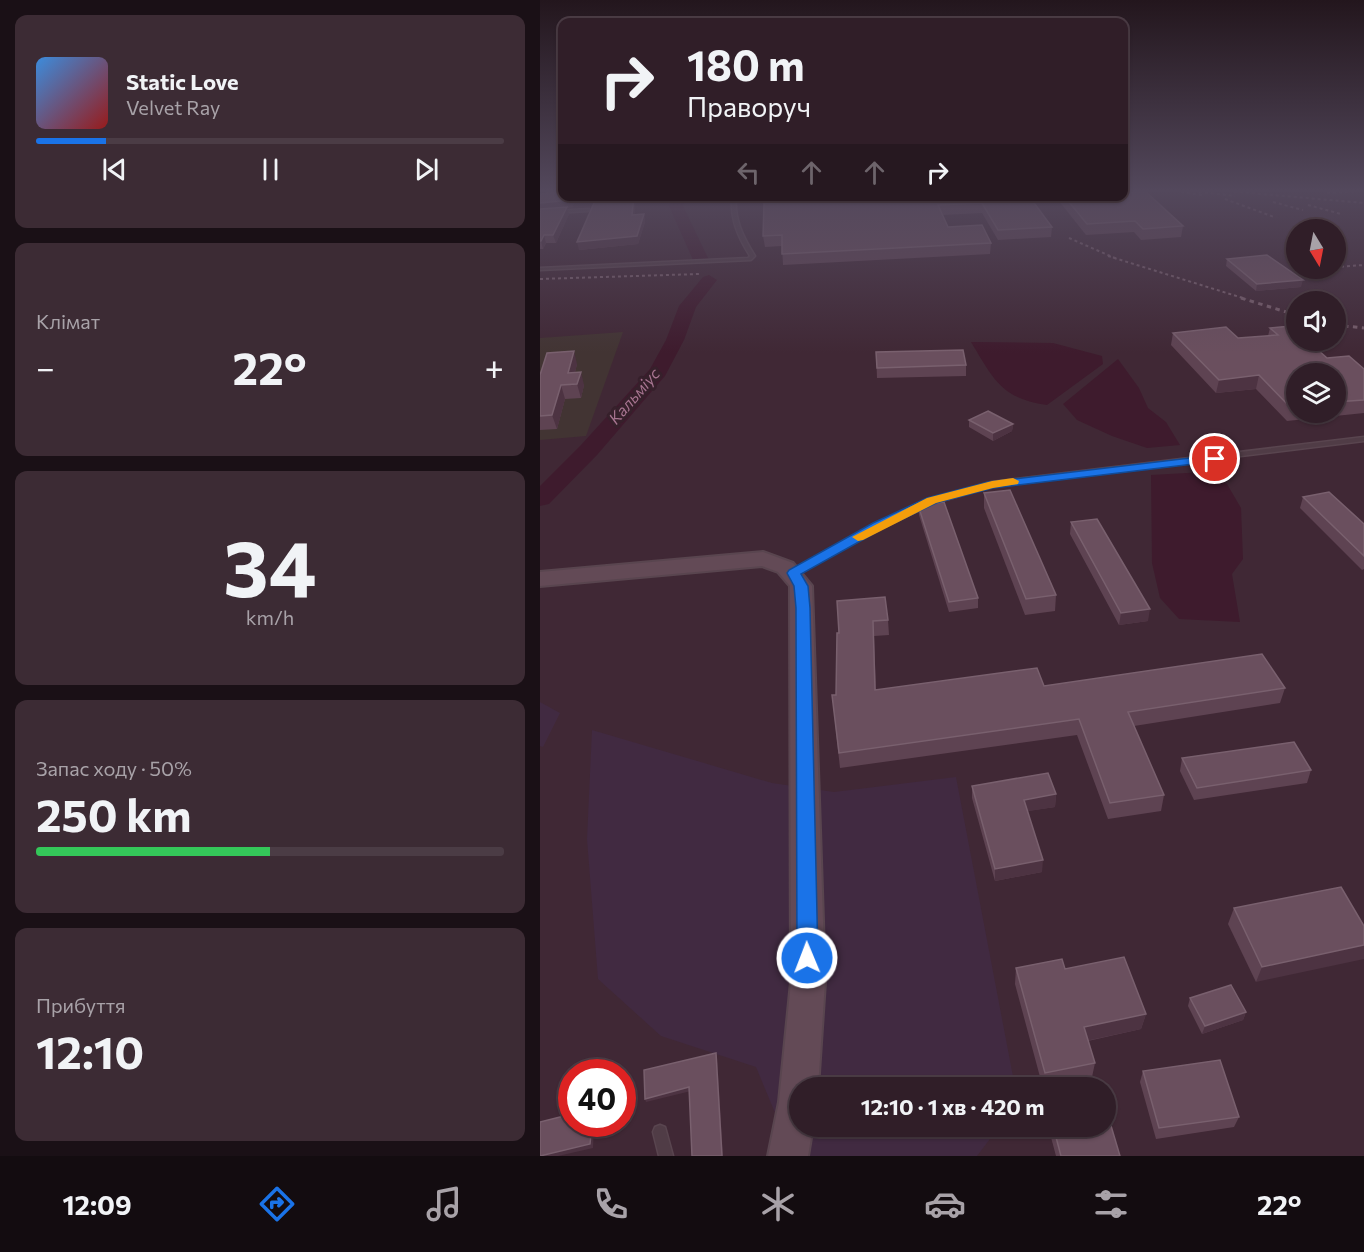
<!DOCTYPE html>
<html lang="uk">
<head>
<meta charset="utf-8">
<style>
	body { margin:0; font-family:Commissioner,sans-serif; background:#3c2b34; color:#f1f3f6; height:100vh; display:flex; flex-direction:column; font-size:22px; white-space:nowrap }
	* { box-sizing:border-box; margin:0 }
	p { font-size:20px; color:#a8a2a8 }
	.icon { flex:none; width:33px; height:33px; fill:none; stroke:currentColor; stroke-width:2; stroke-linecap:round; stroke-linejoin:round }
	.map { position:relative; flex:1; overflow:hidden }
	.panel { display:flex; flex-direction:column; gap:15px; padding:15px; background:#1a1016; width:540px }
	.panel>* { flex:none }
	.hud { position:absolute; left:18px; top:18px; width:570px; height:183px; border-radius:12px; box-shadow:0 2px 4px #0004,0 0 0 2px #4b3c45; background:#301e28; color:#f1f3f6; overflow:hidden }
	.needle { width:39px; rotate:170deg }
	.fabs { position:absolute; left:746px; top:219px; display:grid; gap:12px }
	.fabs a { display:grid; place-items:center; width:60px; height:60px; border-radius:50%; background:#301e28; box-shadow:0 2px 4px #0004,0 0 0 2px #4b3c45; font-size:30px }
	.speed { position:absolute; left:18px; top:1059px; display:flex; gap:12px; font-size:30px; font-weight:700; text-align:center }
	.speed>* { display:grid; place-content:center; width:78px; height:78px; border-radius:50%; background:#301e28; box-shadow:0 2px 4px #0004,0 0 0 2px #4b3c45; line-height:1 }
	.speed .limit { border:9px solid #d22; background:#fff; color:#111 }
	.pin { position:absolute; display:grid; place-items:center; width:51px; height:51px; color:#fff; margin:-26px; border:3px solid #fff; border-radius:50%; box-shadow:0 2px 6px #0007 }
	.me { position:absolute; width:66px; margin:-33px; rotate:359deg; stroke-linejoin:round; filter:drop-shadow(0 0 4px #0008) }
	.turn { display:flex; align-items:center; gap:21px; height:126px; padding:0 30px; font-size:27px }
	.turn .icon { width:78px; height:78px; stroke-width:2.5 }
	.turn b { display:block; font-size:42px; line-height:51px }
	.lanes { display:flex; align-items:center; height:57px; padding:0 30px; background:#0003; justify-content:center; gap:30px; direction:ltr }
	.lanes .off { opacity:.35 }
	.big { font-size:45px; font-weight:700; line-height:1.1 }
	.panel .widget { flex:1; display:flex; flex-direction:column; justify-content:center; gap:9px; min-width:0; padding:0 21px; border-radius:12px; background:#3c2b34 }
	.panel .dial { align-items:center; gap:0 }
	.dial b { font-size:78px; line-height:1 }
	.song { display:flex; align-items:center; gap:18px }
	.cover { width:72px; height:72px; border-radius:9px; background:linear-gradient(135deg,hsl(210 70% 55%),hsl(0 70% 35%)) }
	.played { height:6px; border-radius:3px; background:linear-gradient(90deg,#1a73e8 15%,#4b3c45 15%) }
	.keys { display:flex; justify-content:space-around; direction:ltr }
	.heat { display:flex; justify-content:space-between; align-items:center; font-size:33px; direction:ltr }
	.charge { height:9px; border-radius:4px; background:linear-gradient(90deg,#34c759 50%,#4b3c45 0) }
	.trip { position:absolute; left:249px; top:1077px; width:327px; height:60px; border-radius:30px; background:#301e28; box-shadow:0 2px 4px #0004,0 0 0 2px #4b3c45; font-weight:700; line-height:60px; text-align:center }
	.dock { display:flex; height:96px; justify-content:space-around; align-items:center; background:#130c10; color:#a8a2a8 }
	.dock .icon { width:42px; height:42px }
	.dock .selected { color:#1a73e8 }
	.dock b { font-size:27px; color:#f1f3f6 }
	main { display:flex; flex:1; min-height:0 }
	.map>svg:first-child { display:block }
	.medical { fill:#423433 }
	.green { fill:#412a41 }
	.water { fill:#3e1b2d }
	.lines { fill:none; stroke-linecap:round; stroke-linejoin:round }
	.river { fill:#3e1b2d; fill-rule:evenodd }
	.lane-casing { stroke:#59454f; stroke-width:3 }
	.secondary-casing { stroke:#59454f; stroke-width:4 }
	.lane { fill:#503c46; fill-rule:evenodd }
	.secondary { fill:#634a56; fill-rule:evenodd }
	.rail-far1 { stroke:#775e6b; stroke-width:2; stroke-dasharray:3 3; stroke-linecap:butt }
	.rail { stroke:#775e6b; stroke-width:3; stroke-dasharray:4.5 4.5; stroke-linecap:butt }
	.wall { fill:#5e4352; fill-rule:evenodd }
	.shaded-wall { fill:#4d3342 }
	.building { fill:#6a4f5e; stroke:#79606e; stroke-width:1.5 }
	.route { fill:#1a73e8; stroke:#114b97; stroke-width:1.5 }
	.slow { fill:#f59e0b }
	.labels { text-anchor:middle; stroke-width:6; stroke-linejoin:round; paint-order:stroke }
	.far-water-label { font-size:16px; font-style:italic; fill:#a77490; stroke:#36202b }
</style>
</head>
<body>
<main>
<section class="panel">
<div class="widget">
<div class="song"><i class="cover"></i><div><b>Static Love</b><p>Velvet Ray</p></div></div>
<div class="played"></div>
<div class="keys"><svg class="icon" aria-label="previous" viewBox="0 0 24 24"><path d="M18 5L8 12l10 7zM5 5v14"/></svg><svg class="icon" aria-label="pause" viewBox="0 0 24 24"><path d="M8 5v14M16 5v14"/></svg><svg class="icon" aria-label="next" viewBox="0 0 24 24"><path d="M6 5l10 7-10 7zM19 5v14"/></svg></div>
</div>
<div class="widget"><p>Клімат</p>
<div class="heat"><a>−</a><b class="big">22°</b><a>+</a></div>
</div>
<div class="widget dial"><b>34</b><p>km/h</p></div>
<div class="widget"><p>Запас ходу · 50%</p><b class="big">250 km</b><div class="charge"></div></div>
<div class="widget"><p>Прибуття</p><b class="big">12:10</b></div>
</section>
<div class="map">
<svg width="824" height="1156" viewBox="0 0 824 1156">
	<rect width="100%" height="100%" fill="#402835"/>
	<!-- medical -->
	<path class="medical" d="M 83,332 L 46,436 L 0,440 L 0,338 Z"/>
	<!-- green -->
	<g class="green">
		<path d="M 0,702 L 20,713 L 3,747 L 0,746 Z"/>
		<path d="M 52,730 L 232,783 L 294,792 L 416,777 L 475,1087 L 260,1088 L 260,1126 L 459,1127 L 437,1156 L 253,1156 L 216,1067 L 121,1036 L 58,979 L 47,839 Z"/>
	</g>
	<!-- water -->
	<g class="water">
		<path d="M 431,342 L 513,343 L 562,356 L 563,364 L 507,405 C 461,399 453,378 431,342 Z"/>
		<path d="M 578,359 L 599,388 L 608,408 L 626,422 L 640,445 L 607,448 L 572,436 L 537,420 L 523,404 Z"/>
		<path d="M 665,472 L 687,484 L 701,508 L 703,559 L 692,574 L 700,622 L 639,619 L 620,598 L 612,563 L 611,475 Z"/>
	</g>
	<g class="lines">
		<!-- river -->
		<g class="river">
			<path d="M 135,196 L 148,196 L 143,206 L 169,260 L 167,263 L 155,263 L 153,260 L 129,206 Z"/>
			<path d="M 169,275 L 177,280 L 156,307 L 144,340 L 125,376 L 57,455 L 9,504 L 0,506 L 0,486 L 41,445 L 110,369 L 126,340 L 139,306 L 163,277 Z"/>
		</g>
		<defs>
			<g id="lane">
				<path d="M 15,191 L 20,191 L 0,198 L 0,196 Z"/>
				<path d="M 192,196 L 196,196 C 194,219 203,237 215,256 L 211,260 L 0,270 L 0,268 L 208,258 L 210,256 C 198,237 190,219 192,196 Z"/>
				<path d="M 49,209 L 48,211 L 0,214 L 0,212 Z"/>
				<path d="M 824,437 L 824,441 L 453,486 L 395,503 L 340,528 L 257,575 L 254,576 L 250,573 L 334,524 L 389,499 L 452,482 Z"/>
				<path d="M 120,1125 L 125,1127 L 133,1156 L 119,1156 L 113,1132 L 115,1127 Z"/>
			</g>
			<path id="secondary" d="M 223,552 L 253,563 L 272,586 L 285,982 L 278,1088 L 260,1088 L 260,1126 L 273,1126 L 268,1156 L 228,1156 L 239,1102 L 251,982 L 250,586 L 238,572 L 222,566 L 0,586 L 0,572 Z"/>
		</defs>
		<!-- lane casing -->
		<use href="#lane" class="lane-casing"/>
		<!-- secondary casing -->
		<use href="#secondary" class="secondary-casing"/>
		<!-- lane -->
		<use href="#lane" class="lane"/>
		<!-- secondary -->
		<use href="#secondary" class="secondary"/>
		<!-- rail-far1 -->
		<g class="rail-far1">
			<path d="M 635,191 L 662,195"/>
			<path d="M 653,191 L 695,196"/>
			<path d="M 688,191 L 824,203"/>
			<path d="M 787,193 L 823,191"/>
			<path d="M 685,199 L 734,217"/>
			<path d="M 733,202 L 763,210"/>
			<path d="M 768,205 L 801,214"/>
			<path d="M 529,238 L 577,259"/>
			<path d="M 568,256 L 706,299"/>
			<path d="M 795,267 L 824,265"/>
			<path d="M 778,269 L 782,268"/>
			<path d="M 0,279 L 159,274"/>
		</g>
		<!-- rail -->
		<g class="rail">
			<path d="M 701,298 L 756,315"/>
			<path d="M 795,325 L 824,328"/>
		</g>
	</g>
	<!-- wall -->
	<g class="wall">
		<path d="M 0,194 L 22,196 L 96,196 L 94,215 L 104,214 L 105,222 L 98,244 L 39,250 L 56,200 L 35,201 L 32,208 L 27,208 L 29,214 L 16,243 L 6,243 L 3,249 L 0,249 Z"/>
		<path d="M 211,196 L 225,196 L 224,200 L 212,200 Z"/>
		<path d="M 282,196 L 489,196 L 512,227 L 511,237 L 458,240 L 442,213 L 403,215 L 408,227 L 451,243 L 450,254 L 243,265 L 242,246 L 225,247 L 223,236 L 283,200 Z"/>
		<path d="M 515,196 L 584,196 L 643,226 L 641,237 L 601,240 L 594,232 L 546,235 Z"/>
		<path d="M 687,259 L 761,287 L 716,291 L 686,266 Z"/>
		<path d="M 730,328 L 787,358 L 824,369 L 824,413 L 747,421 L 716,389 L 676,393 L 631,345 L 633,333 L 698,338 L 728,336 ZM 756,374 L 795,374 L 795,412 L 756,412 Z"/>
		<path d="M 336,352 L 426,365 L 426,376 L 337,378 Z"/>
		<path d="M 37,364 L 35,372 L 44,385 L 41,398 L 25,399 L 17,429 L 0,430 L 0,375 Z"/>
		<path d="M 429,420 L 473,424 L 472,431 L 453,441 L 429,427 Z"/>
		<path d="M 444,493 L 516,595 L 515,611 L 485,615 L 444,508 Z"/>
		<path d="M 763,497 L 824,524 L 824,569 L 822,570 L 760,508 Z"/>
		<path d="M 378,505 L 438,598 L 438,608 L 409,612 L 379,515 Z"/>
		<path d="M 531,522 L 608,621 L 579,625 L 530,534 Z"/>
		<path d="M 297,601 L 348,620 L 349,635 L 334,636 L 336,690 L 504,686 L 745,688 L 740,703 L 594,726 L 624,795 L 621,811 L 568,819 L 537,735 L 300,768 L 292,695 L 296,695 L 299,633 Z"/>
		<path d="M 642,758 L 771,770 L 767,783 L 654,800 L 640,771 Z"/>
		<path d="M 432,786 L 516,794 L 515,807 L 487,811 L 502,872 L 455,881 L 432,798 Z"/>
		<path d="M 801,887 L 716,982 L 688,924 L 694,908 Z"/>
		<path d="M 476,968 L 525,969 L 606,1014 L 601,1029 L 548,1041 L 555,1063 L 552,1077 L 503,1088 L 475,984 Z"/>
		<path d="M 650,998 L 706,1012 L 703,1020 L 662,1034 L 648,1006 Z"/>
		<path d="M 603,1071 L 699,1117 L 694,1127 L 616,1139 L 600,1082 Z"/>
		<path d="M 508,1126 L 566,1126 L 580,1156 L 516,1156 Z"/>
	</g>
	<!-- shaded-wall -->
	<g class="shaded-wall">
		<path d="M 32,196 L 34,196 L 35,201 L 32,208 L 27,208 L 29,214 L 16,243 L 13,235 L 0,210 L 0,203 Z"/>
		<path d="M 94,196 L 96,196 L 94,223 L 92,215 Z"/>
		<path d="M 104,214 L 105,222 L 98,244 L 39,250 L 37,242 Z"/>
		<path d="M 4,235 L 6,243 L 3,249 L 1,241 Z"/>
		<path d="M 763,280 L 761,287 L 716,291 L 717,284 Z"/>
		<path d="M 34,351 L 37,364 L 32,386 L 28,373 Z"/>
		<path d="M 41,372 L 44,385 L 41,398 L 37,384 Z"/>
		<path d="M 719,375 L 716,389 L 676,393 L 679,380 Z"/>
		<path d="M 21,385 L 25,399 L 17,429 L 12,415 Z"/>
		<path d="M 473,424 L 472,431 L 453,441 L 453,433 Z"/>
		<path d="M 610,609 L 608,621 L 579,625 L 581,613 Z"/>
		<path d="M 516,794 L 515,807 L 483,812 L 484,800 Z"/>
		<path d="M 503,860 L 502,872 L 455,881 L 455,869 Z"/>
		<path d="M 824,945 L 824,959 L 716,982 L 722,967 Z"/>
		<path d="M 706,1012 L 703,1020 L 662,1034 L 665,1026 Z"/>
		<path d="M 606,1014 L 601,1029 L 541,1042 L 544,1027 Z"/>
		<path d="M 176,1053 L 177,1056 L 183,1156 L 182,1156 Z"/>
		<path d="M 149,1087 L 151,1091 L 106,1102 L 105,1099 Z"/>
		<path d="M 52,1124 L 54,1124 L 53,1148 L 18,1156 L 1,1156 Z"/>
	</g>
	<!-- building -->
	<g class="building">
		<path d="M 17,191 L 22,191 L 22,196 L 32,196 L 30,200 L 0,203 L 0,194 L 16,193 Z"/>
		<path d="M 584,191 L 605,191 L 643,226 L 603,229 L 595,221 L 547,224 L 524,196 L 584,196 Z"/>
		<path d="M 57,196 L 94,196 L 92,215 L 104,214 L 97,236 L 37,242 Z"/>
		<path d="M 283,196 L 489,196 L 512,227 L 458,230 L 442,203 L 398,205 L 408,227 L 442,225 L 451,243 L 242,254 L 242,235 L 223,236 L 224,203 L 284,200 Z"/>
		<path d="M 27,207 L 13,235 L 4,235 L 1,241 L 0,241 L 0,209 Z"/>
		<path d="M 727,255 L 763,280 L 717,284 L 687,259 Z"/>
		<path d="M 751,326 L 756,330 L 756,340 L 767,340 L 787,358 L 809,356 L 824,369 L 824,400 L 795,402 L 795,374 L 756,374 L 756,406 L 750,407 L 719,375 L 679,380 L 633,333 L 686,327 L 698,338 L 738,335 L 730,328 Z"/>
		<path d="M 423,350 L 426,365 L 337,368 L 336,352 Z"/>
		<path d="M 34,351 L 28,373 L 41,372 L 37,384 L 21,385 L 12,415 L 0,416 L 0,375 L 7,353 Z"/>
		<path d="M 448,411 L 473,424 L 453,433 L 429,420 Z"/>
		<path d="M 470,490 L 516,595 L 486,599 L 444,493 Z"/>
		<path d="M 789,492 L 824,524 L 824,556 L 763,497 Z"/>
		<path d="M 404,502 L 438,598 L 409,602 L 378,505 Z"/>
		<path d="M 557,519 L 610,609 L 581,613 L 531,522 Z"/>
		<path d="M 345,597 L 348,620 L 333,621 L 335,690 L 497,668 L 504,686 L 722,654 L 745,688 L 588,712 L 624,795 L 570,803 L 539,719 L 299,753 L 292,695 L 296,695 L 297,633 L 299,633 L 297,601 Z"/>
		<path d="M 754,742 L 771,770 L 657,788 L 642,758 Z"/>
		<path d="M 508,773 L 516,794 L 484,800 L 503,860 L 455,869 L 432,786 Z"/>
		<path d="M 801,887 L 824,926 L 824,945 L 722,967 L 694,908 Z"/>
		<path d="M 584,957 L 606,1014 L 544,1027 L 555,1063 L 505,1073 L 476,968 L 522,959 L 525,969 Z"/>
		<path d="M 691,985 L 706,1012 L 665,1026 L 650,998 Z"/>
		<path d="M 176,1053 L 182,1156 L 152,1156 L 149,1087 L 105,1099 L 104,1070 Z"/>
		<path d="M 680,1060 L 699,1117 L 619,1128 L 603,1071 Z"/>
		<path d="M 566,1109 L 580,1156 L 521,1156 L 513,1126 L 566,1126 Z"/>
		<path d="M 32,1114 L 32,1124 L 52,1124 L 50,1144 L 0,1156 L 0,1122 Z"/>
	</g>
	<!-- sky -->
	<linearGradient id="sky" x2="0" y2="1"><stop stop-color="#23161d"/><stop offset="0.54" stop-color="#53485c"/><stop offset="1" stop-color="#53485c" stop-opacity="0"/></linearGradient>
	<rect width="824" height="353" fill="url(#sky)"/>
	<!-- route -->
	<path class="route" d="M 675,455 L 681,459 L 679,461 L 453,488 L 396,503 L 342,529 L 261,574 L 268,586 L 270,608 L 278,958 L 275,965 L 267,968 L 260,965 L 257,958 L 256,608 L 254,586 L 247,573 L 249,570 L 333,523 L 387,498 L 448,482 Z"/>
	<!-- slow -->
	<path class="slow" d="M 473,478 L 479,481 L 478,484 L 453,488 L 396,503 L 323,540 L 318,541 L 312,537 L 387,498 L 452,481 Z"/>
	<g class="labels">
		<!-- far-water labels -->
		<g class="far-water-label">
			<text transform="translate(94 396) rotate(-49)" y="6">Кальміус</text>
		</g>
	</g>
</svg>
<div class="fabs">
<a><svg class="needle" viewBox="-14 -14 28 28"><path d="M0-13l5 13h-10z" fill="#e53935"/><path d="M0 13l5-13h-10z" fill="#a8a2a8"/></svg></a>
<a><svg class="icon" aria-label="sound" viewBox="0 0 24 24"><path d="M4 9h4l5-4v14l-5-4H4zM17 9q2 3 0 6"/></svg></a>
<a><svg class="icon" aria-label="layers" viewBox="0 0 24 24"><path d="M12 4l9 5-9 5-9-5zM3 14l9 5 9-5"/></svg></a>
</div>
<div class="speed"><div class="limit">40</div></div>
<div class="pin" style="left:675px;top:459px;background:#d93025"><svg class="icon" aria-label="arrive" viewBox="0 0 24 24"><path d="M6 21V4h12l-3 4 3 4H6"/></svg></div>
<svg class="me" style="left:267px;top:958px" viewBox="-20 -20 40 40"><circle r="17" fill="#1a73e8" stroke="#fff" stroke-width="3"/><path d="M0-11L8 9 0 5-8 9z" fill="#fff"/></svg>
<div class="trip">12:10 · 1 хв · 420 m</div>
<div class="hud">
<div class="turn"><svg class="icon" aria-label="right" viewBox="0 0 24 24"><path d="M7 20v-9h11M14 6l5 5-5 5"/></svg><div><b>180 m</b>Праворуч</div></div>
<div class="lanes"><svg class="icon off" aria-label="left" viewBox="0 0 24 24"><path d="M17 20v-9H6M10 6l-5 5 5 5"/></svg><svg class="icon off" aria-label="ahead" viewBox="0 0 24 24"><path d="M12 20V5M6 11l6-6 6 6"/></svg><svg class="icon off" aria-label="ahead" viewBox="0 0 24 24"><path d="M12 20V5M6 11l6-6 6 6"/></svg><svg class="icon" aria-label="right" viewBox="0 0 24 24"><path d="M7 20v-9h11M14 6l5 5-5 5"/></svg></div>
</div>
</div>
</main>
<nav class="dock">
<b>12:09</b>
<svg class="icon selected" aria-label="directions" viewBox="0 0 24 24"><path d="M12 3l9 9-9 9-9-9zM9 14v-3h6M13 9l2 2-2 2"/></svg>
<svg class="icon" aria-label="music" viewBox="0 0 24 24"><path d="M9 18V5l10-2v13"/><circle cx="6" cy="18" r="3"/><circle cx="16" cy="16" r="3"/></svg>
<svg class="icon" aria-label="phone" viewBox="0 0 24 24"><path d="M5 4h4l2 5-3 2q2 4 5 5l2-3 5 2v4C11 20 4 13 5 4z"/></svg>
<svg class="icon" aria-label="climate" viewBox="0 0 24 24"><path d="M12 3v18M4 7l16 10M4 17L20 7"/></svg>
<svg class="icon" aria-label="car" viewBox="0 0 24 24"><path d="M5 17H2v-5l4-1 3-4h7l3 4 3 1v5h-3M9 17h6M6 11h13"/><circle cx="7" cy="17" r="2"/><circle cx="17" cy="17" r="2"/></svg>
<svg class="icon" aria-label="filters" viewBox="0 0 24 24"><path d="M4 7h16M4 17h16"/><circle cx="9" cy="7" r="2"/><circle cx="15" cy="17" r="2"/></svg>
<b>22°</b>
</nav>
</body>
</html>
